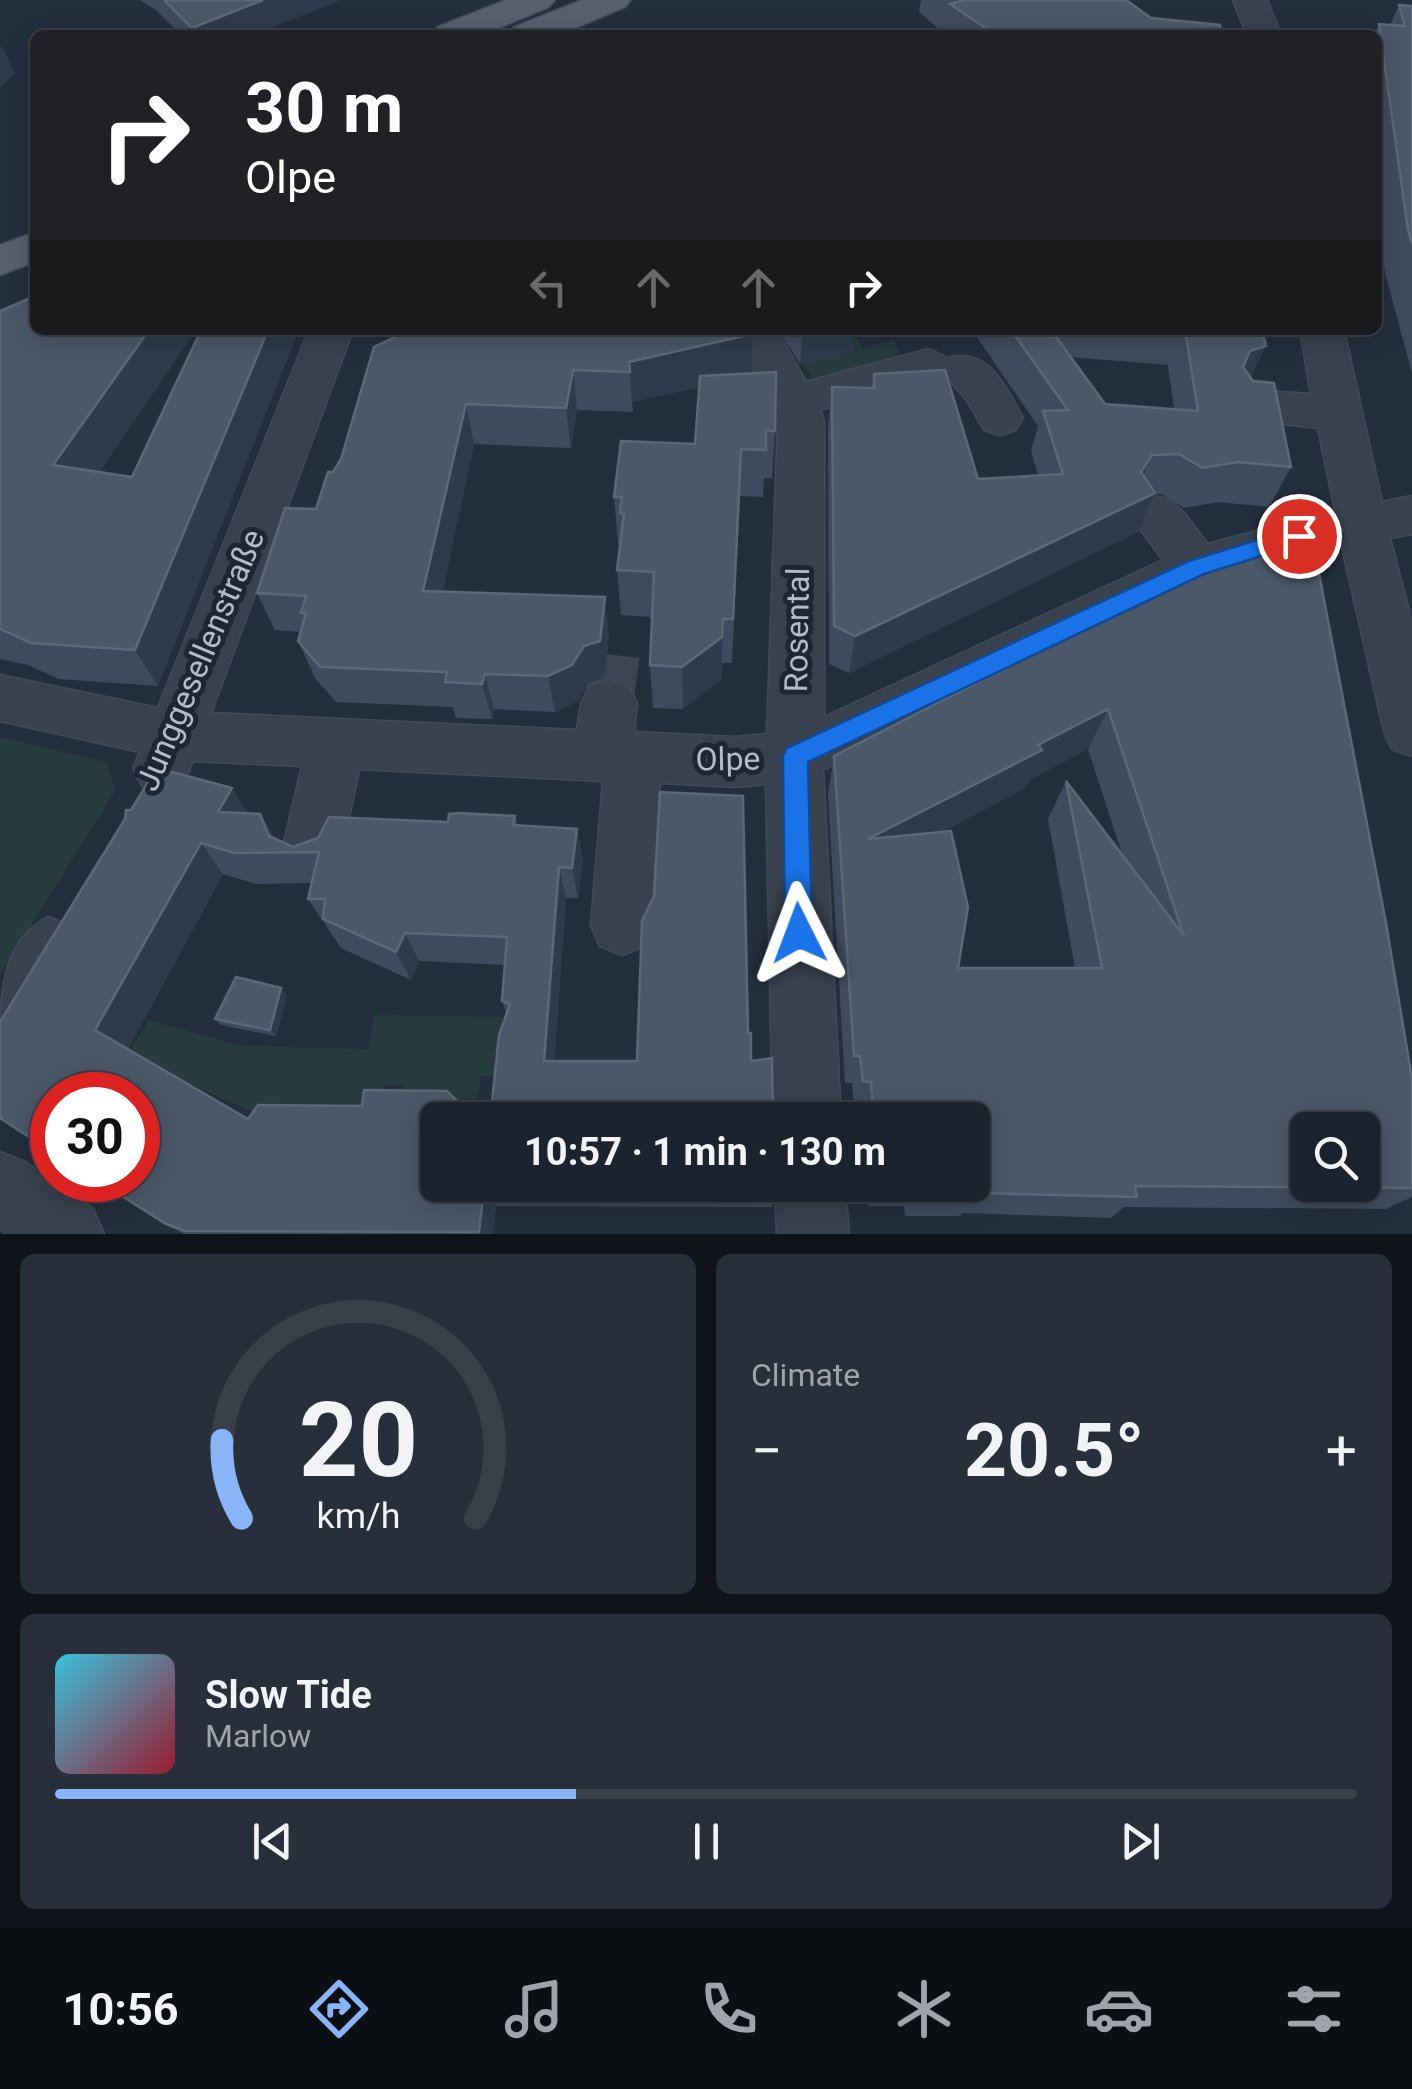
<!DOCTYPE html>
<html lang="en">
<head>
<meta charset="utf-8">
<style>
	body { margin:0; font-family:Roboto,sans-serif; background:#282f3a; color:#f1f3f6; height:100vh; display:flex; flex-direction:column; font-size:38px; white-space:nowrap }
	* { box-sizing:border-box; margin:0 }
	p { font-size:32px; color:#a0a4aa }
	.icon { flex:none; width:55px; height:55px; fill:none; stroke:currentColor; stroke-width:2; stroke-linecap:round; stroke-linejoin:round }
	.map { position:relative; height:1234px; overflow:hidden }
	.details { display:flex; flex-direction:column; gap:20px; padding:20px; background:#0f1319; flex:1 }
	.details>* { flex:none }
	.top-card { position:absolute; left:30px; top:30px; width:1352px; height:305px; border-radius:15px; box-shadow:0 5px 25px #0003,0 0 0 2px #39404a; background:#202124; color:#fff; overflow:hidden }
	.buttons { position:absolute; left:1290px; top:1112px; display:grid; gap:20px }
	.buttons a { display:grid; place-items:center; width:90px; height:90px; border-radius:15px; background:#1b232e; box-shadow:0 5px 25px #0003,0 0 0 2px #39404a; font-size:50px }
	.speed { position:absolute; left:30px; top:1072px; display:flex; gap:20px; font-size:50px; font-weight:700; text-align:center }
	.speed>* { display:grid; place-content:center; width:130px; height:130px; border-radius:50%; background:#1b232e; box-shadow:0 5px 25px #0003,0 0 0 2px #39404a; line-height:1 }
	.speed .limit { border:15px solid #d22; background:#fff; color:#111 }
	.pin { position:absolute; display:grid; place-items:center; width:85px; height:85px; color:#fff; margin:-42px; border:5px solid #fff; border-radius:50%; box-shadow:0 2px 10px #0007 }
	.me { position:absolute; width:110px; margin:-55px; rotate:357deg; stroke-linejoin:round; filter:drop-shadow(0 0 8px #0008) }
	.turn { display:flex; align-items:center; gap:35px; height:210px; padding:0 50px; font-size:45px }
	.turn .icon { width:130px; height:130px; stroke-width:2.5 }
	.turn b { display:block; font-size:70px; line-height:85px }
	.lanes { display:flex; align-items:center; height:95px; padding:0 50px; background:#0003; justify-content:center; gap:50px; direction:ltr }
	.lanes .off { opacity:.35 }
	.big { font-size:75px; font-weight:700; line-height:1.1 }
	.details .widget { flex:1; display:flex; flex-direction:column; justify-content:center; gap:15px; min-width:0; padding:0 35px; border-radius:15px; background:#282f3a }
	.details .dial { align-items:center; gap:0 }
	.dial svg { height:260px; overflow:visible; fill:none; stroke:#39404a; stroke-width:7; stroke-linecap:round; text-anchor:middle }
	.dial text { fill:#f1f3f6; stroke:none }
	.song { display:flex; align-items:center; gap:30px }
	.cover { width:120px; height:120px; border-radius:15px; background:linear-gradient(135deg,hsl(190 70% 55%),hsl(350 70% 35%)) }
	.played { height:10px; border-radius:5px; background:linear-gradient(90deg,#8ab4f8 40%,#39404a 40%) }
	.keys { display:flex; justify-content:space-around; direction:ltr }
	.heat { display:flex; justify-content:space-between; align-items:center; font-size:55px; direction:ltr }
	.details .tiles { flex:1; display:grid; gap:20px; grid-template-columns:1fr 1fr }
	.widget:last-child { grid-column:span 2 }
	.trip { position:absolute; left:420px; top:1102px; width:570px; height:100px; border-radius:15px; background:#1b232e; box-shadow:0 5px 25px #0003,0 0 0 2px #39404a; font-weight:700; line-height:100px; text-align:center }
	.tab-bar { display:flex; height:160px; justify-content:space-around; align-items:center; background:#0b0e12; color:#a0a4aa }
	.tab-bar .icon { width:70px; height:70px }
	.tab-bar .current { color:#8ab4f8 }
	.tab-bar b { font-size:45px; color:#f1f3f6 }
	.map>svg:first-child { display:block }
	.green { fill:#263c3f }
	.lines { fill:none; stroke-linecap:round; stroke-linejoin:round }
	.minor-tunnel { stroke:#3a4453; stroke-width:49; stroke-dasharray:49 25; stroke-linecap:butt }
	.minor-casing { stroke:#414a57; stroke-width:3 }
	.major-casing { stroke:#414a57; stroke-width:3 }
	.minor { fill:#38414e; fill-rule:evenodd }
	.major { fill:#56606e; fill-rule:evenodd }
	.wall { fill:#3f4b5c; fill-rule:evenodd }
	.shaded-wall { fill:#2f3b4b }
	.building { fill:#4b5868; stroke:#5c6777; stroke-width:2.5; fill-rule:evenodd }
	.route { fill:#1a73e8; stroke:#114b97; stroke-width:2.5 }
	.labels { text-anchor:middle; stroke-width:10; stroke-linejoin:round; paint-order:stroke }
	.street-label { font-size:32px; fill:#b4bcc9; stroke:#1d2633 }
</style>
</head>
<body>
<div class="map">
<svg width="1412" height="1234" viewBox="0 0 1412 1234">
	<rect width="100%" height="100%" fill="#242f3e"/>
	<!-- green -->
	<g class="green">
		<path d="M 853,330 L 863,348 L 894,340 L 898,352 L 894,360 L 816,381 L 802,363 L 851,352 Z"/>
		<path d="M 0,737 L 107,762 L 115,791 L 0,975 Z"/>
		<path d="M 374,1015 L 508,1017 L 504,1076 L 481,1076 L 477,1108 L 402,1109 L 405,1086 L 385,1085 L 378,1124 L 275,1122 L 158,1070 L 124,1061 L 149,1020 L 241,1046 L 368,1049 Z"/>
	</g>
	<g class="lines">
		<!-- minor-tunnel -->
		<path class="minor-tunnel" d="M 609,703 L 615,655"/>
		<defs>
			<g id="minor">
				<path d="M 1233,0 L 1267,0 L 1281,35 L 1247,35 Z"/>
				<path d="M 309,330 L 353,330 L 211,713 L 577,730 L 581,703 L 590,686 L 609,680 L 628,686 L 637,703 L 634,732 L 736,737 L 767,734 L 778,421 L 733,330 L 777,330 L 806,382 L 929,349 L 948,358 C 988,346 1006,388 1023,418 L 1016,430 L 1000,435 L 984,430 L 967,400 L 944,375 L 820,410 L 824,421 L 824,717 L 1163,560 L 1128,512 L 1136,499 C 1174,487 1186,517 1208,544 L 1335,510 L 1318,428 L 1234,418 L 1227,406 L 1234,394 L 1250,390 L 1311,394 L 1300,330 L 1344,330 L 1382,502 L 1412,496 L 1412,534 L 1390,538 L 1412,623 L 1412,756 L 1392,749 L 1384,732 L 1342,547 L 1299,555 L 1214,582 L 823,770 L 841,1120 L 773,1120 L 766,784 L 736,787 L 660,783 L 653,925 L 644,946 L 622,955 L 600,946 L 591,925 L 603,781 L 359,769 L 343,847 L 334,866 L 313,874 L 292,866 L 283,847 L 302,766 L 193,761 L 182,786 L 162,793 L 142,786 L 133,768 L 140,752 L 0,721 L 0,675 L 158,708 Z"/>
				<path d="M 48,917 L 70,926 L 79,947 L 23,1045 L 0,1054 C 0,1000 0,941 48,917 Z"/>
				<path d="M 0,1152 L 25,1162 L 93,1209 L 104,1234 L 7,1234 L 0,1229 Z"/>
				<path d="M 775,1185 L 845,1185 L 849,1234 L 777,1234 Z"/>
			</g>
			<g id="major">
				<path d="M 506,0 L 555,0 L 549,7 L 482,35 L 432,35 L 437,27 Z"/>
				<path d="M 582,0 L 631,0 L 625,7 L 559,35 L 509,35 L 514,27 Z"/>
				<path d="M 35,232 L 35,262 L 0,275 L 0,245 Z"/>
			</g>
		</defs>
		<!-- minor casing -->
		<use href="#minor" class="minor-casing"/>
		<!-- major casing -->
		<use href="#major" class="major-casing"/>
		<!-- minor -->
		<use href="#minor" class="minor"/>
		<!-- major -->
		<use href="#major" class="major"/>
	</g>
	<!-- wall -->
	<g class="wall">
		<path d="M 140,0 L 340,0 L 253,35 L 181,35 L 156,10 Z"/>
		<path d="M 921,0 L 1126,0 L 1151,18 L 1221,35 L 946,35 L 919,12 Z"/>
		<path d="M 1399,5 L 1412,6 L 1412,373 L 1385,273 L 1378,211 L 1378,35 L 1374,35 L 1379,24 L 1390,25 Z"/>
		<path d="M 0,311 L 35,330 L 196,330 L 99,472 L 158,686 L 59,679 L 28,665 L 0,659 Z"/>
		<path d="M 779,330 L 854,330 L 852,352 L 800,364 Z"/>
		<path d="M 972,330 L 1262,330 L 1251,377 L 1291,467 L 1269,507 L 1218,502 L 1184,508 L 1162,494 L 1155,494 L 1138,532 L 849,673 L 829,664 L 828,428 L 832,387 L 872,388 L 874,374 L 978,479 L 1038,475 L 1031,451 L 1038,426 ZM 1070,357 L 1168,365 L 1174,409 L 1105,404 Z"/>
		<path d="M 753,334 L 751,373 L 775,431 L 772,478 L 764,478 L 763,497 L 740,496 L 732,663 L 722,663 L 721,680 L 683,709 L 653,708 L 650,665 L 652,617 L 621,615 L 617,570 L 620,544 L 618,544 L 614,497 L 695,444 L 699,387 L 632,402 L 633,412 L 577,410 L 571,448 L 474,444 L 442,592 L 609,635 L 604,678 L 589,682 L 578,701 L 555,712 L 494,709 L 492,719 L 456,718 L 453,707 L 336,702 L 315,678 L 298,641 L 301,632 L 275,630 L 257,593 L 316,509 L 341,459 L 374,347 Z"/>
		<path d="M 1229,554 L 1412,1079 L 1412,1197 L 1386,1209 L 1124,1207 L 1111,1218 L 963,1213 L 960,1216 L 905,1216 L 904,1206 L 868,1206 L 867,1185 L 972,1185 L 972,1120 L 862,1120 L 862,1107 L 854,1107 L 852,1083 L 845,1083 L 828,794 L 834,756 ZM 1088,749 L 1122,854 L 1066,781 L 1048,819 L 1075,968 L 958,968 L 942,832 L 1025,788 L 1029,780 Z"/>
		<path d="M 131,810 L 248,813 L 276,839 L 293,847 L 448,822 L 515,816 L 518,826 L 577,829 L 583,860 L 578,898 L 566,898 L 554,1061 L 637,1061 L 748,1033 L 490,1120 L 506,1013 L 502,1001 L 505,965 L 419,961 L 411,980 L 341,948 L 308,899 L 312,883 L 256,884 L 223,874 L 128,1049 L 248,1119 L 438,1120 L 775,1189 L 772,1207 L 496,1206 L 493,1234 L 184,1234 L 166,1224 L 52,1095 Z"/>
		<path d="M 287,995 L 276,1036 L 221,1025 L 215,1019 Z"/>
	</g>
	<!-- shaded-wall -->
	<g class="shaded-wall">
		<path d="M 263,0 L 340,0 L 253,35 L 195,35 L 192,28 Z"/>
		<path d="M 2,46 L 15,73 L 0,88 L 0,48 Z"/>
		<path d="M 149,330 L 196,330 L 77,504 L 53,465 Z"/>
		<path d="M 268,330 L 299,330 L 158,686 L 135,650 Z"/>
		<path d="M 803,330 L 854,330 L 852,352 L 800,364 Z"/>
		<path d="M 753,334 L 751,375 L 632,402 L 629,362 Z"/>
		<path d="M 1266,346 L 1246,387 L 1231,392 L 1250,351 Z"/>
		<path d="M 573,370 L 577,410 L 571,448 L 566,408 Z"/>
		<path d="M 466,404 L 474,444 L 435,629 L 423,591 Z"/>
		<path d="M 1152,455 L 1135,495 L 1155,493 L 1138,532 L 849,673 L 855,636 L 1141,472 Z"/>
		<path d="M 605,597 L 609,635 L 604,678 L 589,682 L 578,701 L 555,712 L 548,676 Z"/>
		<path d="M 723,619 L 721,680 L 683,709 L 682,667 Z"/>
		<path d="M 485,674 L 494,709 L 492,719 L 482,684 Z"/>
		<path d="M 1108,709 L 1088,749 L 1029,780 L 1025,788 L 860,875 L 868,839 L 1038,745 Z"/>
		<path d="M 232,788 L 253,821 L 218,812 Z"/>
		<path d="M 260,814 L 280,846 L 269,836 Z"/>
		<path d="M 577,829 L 583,860 L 578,898 L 572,868 Z"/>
		<path d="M 201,843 L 223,874 L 125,1055 L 95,1030 Z"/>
		<path d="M 559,867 L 566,898 L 552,1084 L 544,1061 Z"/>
		<path d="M 405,933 L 419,961 L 411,980 L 396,952 Z"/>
		<path d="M 281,988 L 287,995 L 276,1036 L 270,1030 Z"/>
		<path d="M 484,1188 L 496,1206 L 493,1234 L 481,1234 L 479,1232 Z"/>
	</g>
	<!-- building -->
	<g class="building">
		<path d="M 164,0 L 263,0 L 192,28 Z"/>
		<path d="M 960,0 L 1126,0 L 1151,18 L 1220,25 L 1221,35 L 996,35 L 950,4 L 961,1 Z"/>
		<path d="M 1399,5 L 1412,6 L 1412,244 L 1408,230 L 1379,24 L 1405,26 Z"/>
		<path d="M 35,296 L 35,330 L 149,330 L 53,465 L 132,477 L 201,330 L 268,330 L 135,650 L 31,643 L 0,629 L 0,311 Z"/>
		<path d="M 410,330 L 750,330 L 753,334 L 629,362 L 630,372 L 573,370 L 566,408 L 466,404 L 423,591 L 605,597 L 600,641 L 584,646 L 572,665 L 548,676 L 485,674 L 482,684 L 445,682 L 447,672 L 320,667 L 298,641 L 306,613 L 301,613 L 306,596 L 257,593 L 285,508 L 316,509 L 328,472 L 333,472 L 341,459 L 374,347 Z"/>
		<path d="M 1011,330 L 1051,330 L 1105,404 L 1198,411 L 1185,330 L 1262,330 L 1266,346 L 1250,351 L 1243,367 L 1253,381 L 1274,383 L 1291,467 L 1238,462 L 1203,468 L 1179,454 L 1152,455 L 1141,472 L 1155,493 L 855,636 L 834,626 L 832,387 L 874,388 L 874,374 L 945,370 L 978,479 L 1063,474 L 1043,411 L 1068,410 Z"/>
		<path d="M 776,372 L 775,431 L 766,430 L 766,450 L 741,449 L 733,619 L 723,619 L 722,637 L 682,667 L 650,665 L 654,572 L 617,570 L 624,513 L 620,513 L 622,497 L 614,497 L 621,441 L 695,444 L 700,376 Z"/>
		<path d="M 1229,554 L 1317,563 L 1386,923 L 1412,1079 L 1412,1188 L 1135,1186 L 1137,1197 L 976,1193 L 977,1196 L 918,1195 L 917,1186 L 879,1185 L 972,1185 L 972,1120 L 874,1120 L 871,1082 L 863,1081 L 860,1056 L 854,1056 L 834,756 ZM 1108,709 L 1184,936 L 1066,781 L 1102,968 L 958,968 L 968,907 L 951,831 L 868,839 L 1042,750 L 1038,745 ZM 1308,1130 L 1362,1130 L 1362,1185 L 1308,1185 Z"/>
		<path d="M 157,768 L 232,788 L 218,812 L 260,814 L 269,836 L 293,847 L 318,838 L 329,817 L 448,822 L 449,814 L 460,813 L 515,816 L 513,825 L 577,829 L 572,868 L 559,867 L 544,1061 L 637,1061 L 642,921 L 654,896 L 660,792 L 743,796 L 748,1033 L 751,1033 L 751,1061 L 772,1058 L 773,1120 L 490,1120 L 499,1035 L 510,1004 L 502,1001 L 507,937 L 405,933 L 396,952 L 323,919 L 325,899 L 308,899 L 319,852 L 234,853 L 201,843 L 95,1030 L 248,1119 L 258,1105 L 362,1106 L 364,1090 L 447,1091 L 477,1120 L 438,1120 L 438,1185 L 775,1185 L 775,1189 L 484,1188 L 479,1232 L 185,1231 L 166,1224 L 97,1180 L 138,1180 L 138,1095 L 52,1095 L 52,1152 L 0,1118 L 0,1022 L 125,819 L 126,810 L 131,810 Z"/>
		<path d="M 236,977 L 281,988 L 270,1030 L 215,1019 Z"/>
	</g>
	<!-- route -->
	<path class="route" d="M 1299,527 L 1310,536 L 1306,542 L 1204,574 L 808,762 L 812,933 L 808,942 L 799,946 L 789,942 L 785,933 L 783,756 L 787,748 L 1189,561 Z"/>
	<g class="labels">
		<!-- street labels -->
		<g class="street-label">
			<text transform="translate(797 630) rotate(-89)" y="11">Rosental</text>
			<text transform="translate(200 660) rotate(-67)" y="11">Junggesellenstraße</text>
			<text transform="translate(728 759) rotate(-1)" y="11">Olpe</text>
		</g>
	</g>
</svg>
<div class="buttons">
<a><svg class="icon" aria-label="search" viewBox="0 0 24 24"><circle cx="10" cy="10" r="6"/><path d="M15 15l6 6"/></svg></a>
</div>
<div class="speed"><div class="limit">30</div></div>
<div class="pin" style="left:1299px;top:536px;background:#d93025"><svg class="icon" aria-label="arrive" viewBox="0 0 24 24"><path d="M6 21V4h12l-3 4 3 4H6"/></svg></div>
<svg class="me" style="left:799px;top:933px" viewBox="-20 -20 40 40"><path d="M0-17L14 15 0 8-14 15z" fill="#1a73e8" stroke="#fff" stroke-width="4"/></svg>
<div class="trip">10:57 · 1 min · 130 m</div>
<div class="top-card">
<div class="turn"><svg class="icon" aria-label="right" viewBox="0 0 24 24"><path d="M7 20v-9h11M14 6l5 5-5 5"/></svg><div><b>30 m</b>Olpe</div></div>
<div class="lanes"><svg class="icon off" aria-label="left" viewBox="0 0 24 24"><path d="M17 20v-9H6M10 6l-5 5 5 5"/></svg><svg class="icon off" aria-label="ahead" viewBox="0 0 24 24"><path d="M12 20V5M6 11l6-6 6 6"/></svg><svg class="icon off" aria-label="ahead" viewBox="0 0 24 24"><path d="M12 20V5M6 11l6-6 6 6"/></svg><svg class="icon" aria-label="right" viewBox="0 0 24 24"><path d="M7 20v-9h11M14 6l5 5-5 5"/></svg></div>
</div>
</div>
<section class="details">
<div class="tiles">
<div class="widget dial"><svg viewBox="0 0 100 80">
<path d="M14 69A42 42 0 1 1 86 69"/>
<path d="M14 69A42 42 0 0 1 8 45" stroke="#8ab4f8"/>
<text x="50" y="56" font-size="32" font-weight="700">20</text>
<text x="50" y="72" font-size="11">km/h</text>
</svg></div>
<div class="widget"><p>Climate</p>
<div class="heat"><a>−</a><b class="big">20.5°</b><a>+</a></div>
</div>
<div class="widget">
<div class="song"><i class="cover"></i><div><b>Slow Tide</b><p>Marlow</p></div></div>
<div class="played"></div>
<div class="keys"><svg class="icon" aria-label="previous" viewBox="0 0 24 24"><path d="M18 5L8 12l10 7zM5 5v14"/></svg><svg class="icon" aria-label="pause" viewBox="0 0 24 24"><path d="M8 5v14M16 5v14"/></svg><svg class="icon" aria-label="next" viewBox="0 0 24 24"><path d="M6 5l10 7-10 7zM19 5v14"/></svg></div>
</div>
</div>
</section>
<nav class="tab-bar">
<b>10:56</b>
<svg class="icon current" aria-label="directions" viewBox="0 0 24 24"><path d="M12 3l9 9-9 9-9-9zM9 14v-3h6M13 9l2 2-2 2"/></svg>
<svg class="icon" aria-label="music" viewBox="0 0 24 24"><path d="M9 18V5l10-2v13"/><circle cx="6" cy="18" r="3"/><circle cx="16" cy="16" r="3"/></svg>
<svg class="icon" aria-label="phone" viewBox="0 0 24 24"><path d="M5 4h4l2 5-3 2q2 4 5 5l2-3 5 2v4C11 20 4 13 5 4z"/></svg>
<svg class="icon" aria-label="climate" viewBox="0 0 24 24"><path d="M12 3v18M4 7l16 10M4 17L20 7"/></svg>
<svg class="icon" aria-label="car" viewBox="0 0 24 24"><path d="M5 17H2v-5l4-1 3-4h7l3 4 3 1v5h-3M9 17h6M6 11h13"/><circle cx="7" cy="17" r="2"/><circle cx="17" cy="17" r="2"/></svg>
<svg class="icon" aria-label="filters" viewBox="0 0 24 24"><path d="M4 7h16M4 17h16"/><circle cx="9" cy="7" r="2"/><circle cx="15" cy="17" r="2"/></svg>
</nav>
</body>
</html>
